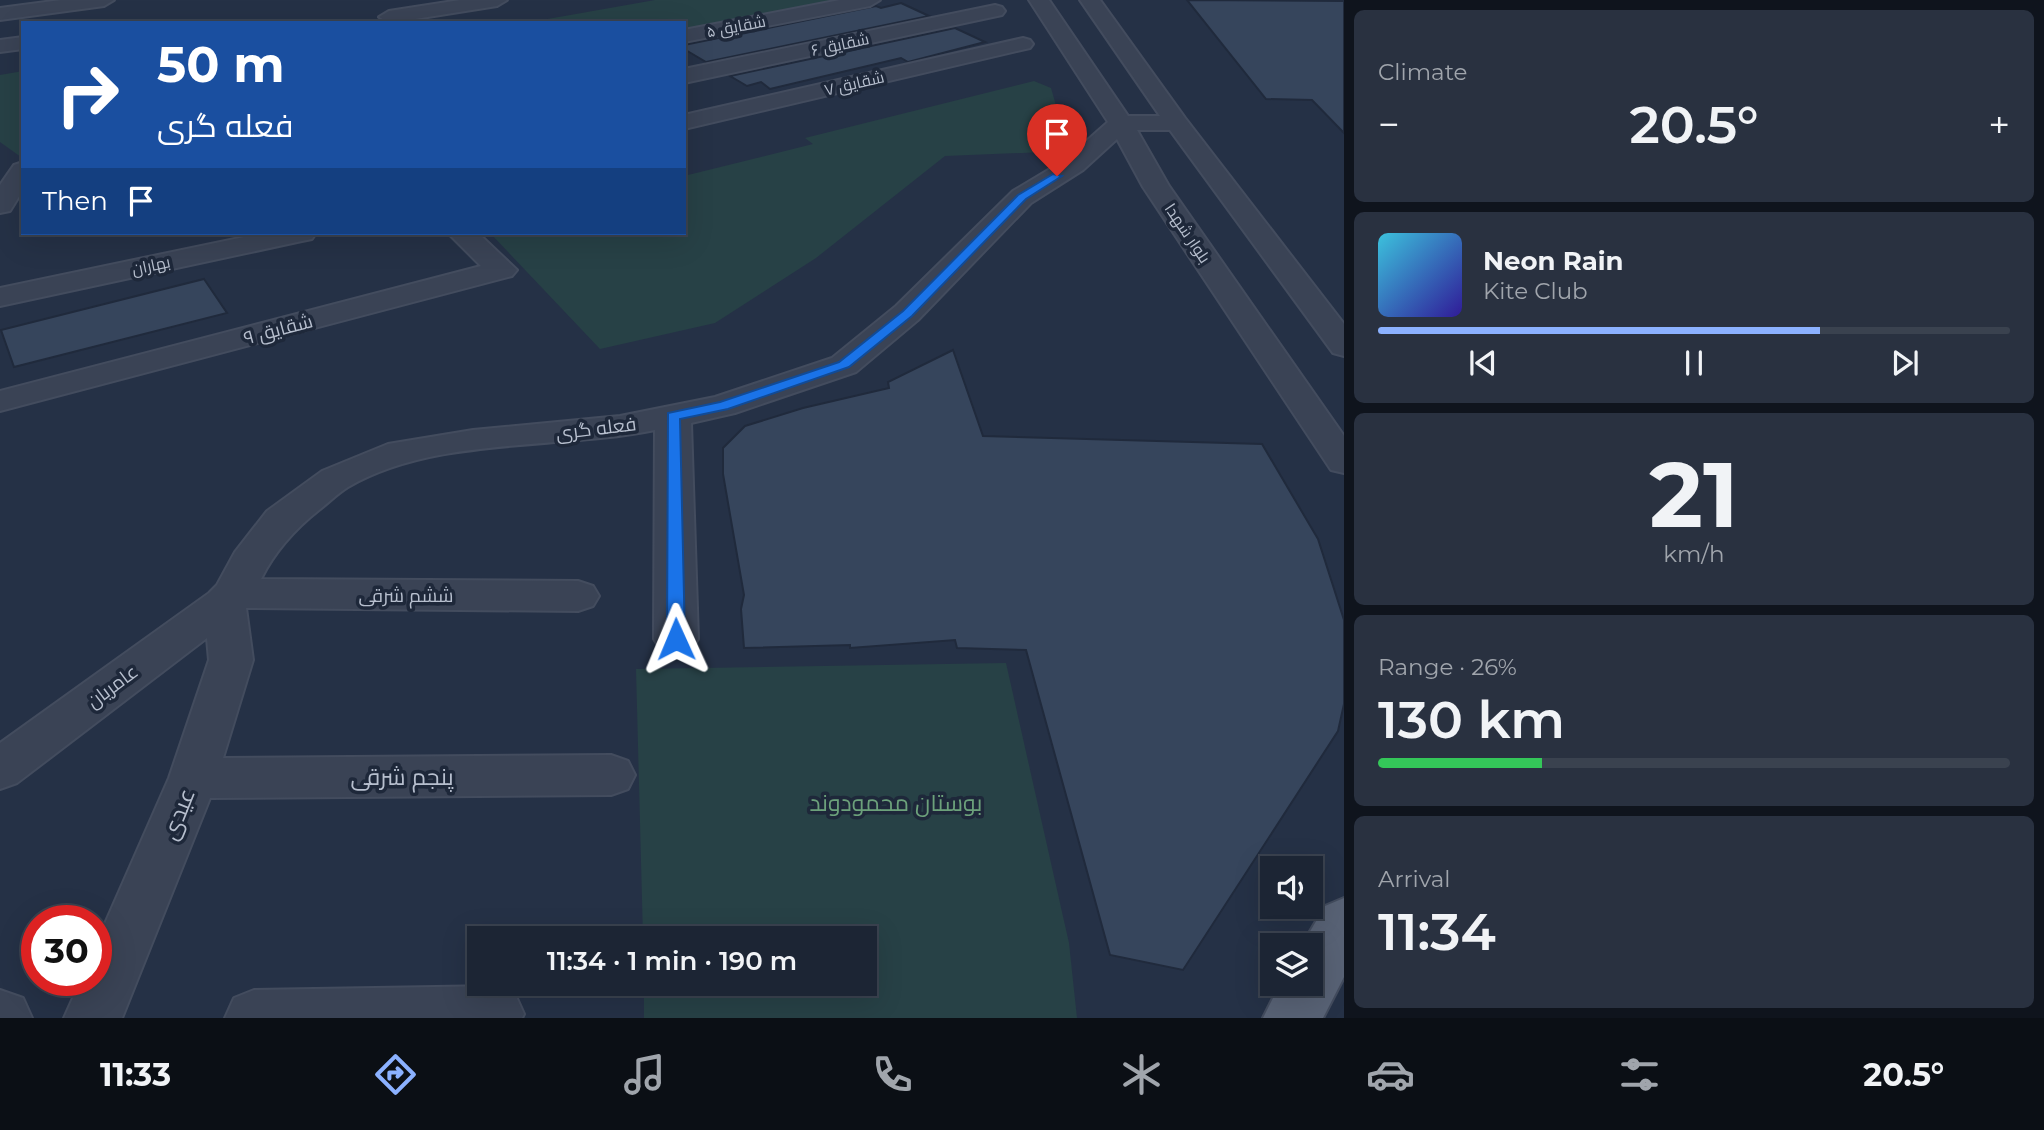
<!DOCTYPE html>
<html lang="en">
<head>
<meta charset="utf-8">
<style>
	body { margin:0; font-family:Montserrat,Cairo,sans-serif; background:#293140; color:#f1f3f6; height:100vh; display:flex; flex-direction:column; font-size:26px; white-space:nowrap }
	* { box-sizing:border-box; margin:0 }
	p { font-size:23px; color:#a0a5ac }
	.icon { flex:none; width:38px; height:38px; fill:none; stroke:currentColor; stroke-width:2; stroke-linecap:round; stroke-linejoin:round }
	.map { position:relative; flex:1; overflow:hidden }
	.side { display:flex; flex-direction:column; gap:10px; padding:10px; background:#0f141d; width:700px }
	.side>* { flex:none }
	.guide { position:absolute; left:21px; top:21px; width:665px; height:214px; border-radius:0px; box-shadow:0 7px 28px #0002,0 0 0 2px #3a424f; background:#1a4fa0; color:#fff; overflow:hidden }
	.fabs { position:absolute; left:1260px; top:856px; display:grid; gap:14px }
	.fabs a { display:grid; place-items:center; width:63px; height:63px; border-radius:0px; background:#1c2534; box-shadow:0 7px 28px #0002,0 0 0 2px #3a424f; font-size:35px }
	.speed { position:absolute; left:21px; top:905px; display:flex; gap:14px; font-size:35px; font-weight:700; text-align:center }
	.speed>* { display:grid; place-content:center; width:91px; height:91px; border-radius:50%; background:#1c2534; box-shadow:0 7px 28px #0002,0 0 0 2px #3a424f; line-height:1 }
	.speed .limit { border:10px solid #d22; background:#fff; color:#111 }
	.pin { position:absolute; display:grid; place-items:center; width:60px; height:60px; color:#fff; margin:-72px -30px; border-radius:50% 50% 50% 0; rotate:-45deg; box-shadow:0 0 7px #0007 }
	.pin .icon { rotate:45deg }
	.me { position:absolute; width:77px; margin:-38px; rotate:359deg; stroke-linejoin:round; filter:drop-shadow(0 0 5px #0008) }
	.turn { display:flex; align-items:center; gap:24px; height:147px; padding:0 21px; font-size:32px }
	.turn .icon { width:91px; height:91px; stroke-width:2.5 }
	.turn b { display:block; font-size:49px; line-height:60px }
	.then { display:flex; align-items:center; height:66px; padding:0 21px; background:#0003; gap:14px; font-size:26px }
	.big { font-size:52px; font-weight:600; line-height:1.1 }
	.side .widget { flex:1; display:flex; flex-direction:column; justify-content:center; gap:10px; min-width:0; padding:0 24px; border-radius:10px; background:#293140 }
	.side .dial { align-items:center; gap:0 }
	.dial b { font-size:91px; line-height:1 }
	.song { display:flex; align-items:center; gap:21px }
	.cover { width:84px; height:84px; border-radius:10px; background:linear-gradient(135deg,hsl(190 70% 55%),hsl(250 70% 35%)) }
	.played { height:7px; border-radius:4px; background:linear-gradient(90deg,#8bb1ff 70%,#3a424f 70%) }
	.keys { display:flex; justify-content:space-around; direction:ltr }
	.heat { display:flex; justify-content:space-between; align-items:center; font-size:38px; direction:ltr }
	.charge { height:10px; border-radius:5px; background:linear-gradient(90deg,#34c759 26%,#3a424f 0) }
	.trip { position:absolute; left:467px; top:926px; width:410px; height:70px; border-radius:0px; background:#1c2534; box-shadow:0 7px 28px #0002,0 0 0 2px #3a424f; font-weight:600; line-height:70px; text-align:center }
	.tab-bar { display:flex; height:112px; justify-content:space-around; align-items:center; background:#0b0f15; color:#a0a5ac }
	.tab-bar .icon { width:49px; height:49px }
	.tab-bar .selected { color:#8bb1ff }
	.tab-bar b { font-size:32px; color:#f1f3f6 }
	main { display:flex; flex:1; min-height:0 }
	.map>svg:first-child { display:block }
	.green { fill:#274146 }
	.building { fill:#36455c; stroke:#202a3c; stroke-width:2 }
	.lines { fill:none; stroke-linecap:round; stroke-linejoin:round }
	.minor-casing { stroke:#434c5e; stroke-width:4 }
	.major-casing { stroke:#434c5e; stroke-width:4 }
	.minor { fill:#3a4355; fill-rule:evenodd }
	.major { fill:#586275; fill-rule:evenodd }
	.route { fill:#1a73e8; stroke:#114b97; stroke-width:2 }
	.labels { text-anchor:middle; stroke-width:7; stroke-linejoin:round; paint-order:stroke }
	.far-street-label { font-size:16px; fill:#b7bfce; stroke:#1e283a }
	.street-label { font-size:19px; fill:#b7bfce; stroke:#1e283a }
	.near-street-label { font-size:23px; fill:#b7bfce; stroke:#1e283a }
	.near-park-label { font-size:23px; fill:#6ca17b; stroke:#1e283a }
</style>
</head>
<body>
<main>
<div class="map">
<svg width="1344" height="1018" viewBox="0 0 1344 1018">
	<rect width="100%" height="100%" fill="#253146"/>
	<!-- green -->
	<g class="green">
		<path d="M 655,0 L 840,0 L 684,30 L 684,23 L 525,23 Z"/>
		<path d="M 23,71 L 23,154 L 21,157 L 0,142 L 0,75 Z"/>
		<path d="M 1034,81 L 1051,88 L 1069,151 L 945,156 L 816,258 L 715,323 L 600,349 L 490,233 L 684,233 L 684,176 L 813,144 L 805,138 Z"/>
		<path d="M 1006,663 L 1069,943 L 1077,1018 L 644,1018 L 644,984 L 864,984 L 864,938 L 643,938 L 636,669 Z"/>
	</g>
	<!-- building -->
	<g class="building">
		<path d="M 1187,0 L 1344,1 L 1344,133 L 1312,100 L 1266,99 Z"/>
		<path d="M 901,3 L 929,16 L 706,62 L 684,49 L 684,45 L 876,6 L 881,8 Z"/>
		<path d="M 955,28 L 985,42 L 908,62 L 901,58 L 770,89 L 761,82 L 747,86 L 730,76 Z"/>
		<path d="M 204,279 L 227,313 L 14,367 L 1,330 Z"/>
		<path d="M 953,350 L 983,436 L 1262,444 L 1318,539 L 1344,620 L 1344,704 L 1338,731 L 1183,970 L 1110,955 L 1026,650 L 957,648 L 955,640 L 850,648 L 850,645 L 744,648 L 741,609 L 744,595 L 723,474 L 723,448 L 745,426 L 803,408 L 889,388 L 888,382 Z"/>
	</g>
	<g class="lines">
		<defs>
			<g id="minor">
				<path d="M 61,0 L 114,0 L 104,6 L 0,20 L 0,8 Z"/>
				<path d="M 460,0 L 507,0 L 497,6 L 390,23 L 379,17 L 389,11 Z"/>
				<path d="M 840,0 L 880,0 L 870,6 L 684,42 L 684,30 Z"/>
				<path d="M 1029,0 L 1049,0 L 1128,116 L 1160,116 L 1080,0 L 1100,0 L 1185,118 L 1344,324 L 1344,356 L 1333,353 L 1170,130 L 1137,130 L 1169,186 L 1344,436 L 1344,473 L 1331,470 L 1143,187 L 1117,139 L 1083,170 L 1031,203 L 918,320 L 856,372 L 735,413 L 691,423 L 698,639 L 691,650 L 676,655 L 661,650 L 654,639 L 655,430 C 558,450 436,436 348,487 C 338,493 328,503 319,510 C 295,529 275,551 261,579 L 578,581 L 593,586 L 599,596 L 593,606 L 578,611 L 246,608 L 253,660 L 223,758 L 611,755 L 628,761 L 635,775 L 628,789 L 611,795 L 210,798 L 122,1018 L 64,1018 L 81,980 L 96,980 L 96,944 L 169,778 L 209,660 L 207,638 L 17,783 L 0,789 L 0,743 L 209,593 L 217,585 L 235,552 L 267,511 L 322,471 L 388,444 L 473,430 L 620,416 L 715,397 L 832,358 L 896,306 L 1013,191 L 1065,160 L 1108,122 Z"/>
				<path d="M 995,5 L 1002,7 L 1005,11 L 1002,15 L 684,83 L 684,69 Z"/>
				<path d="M 23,37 L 23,49 L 0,52 L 0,40 Z"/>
				<path d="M 1023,38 L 1030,40 L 1033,44 L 1030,48 L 684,129 L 684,115 Z"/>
				<path d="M 23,162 L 23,190 L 10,211 L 0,213 L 0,185 L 14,165 Z"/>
				<path d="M 263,233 L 316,233 L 312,239 L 302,241 L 0,306 L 0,288 Z"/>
				<path d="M 448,233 L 478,233 L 517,270 L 512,276 L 0,411 L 0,391 L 481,266 Z"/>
				<path d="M 495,986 L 515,994 L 524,1014 L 522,1018 L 225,1018 L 234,998 L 254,990 Z"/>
				<path d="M 0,990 L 23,998 L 32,1018 L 0,1018 Z"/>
			</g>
			<path id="major" d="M 1344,898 L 1344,977 L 1323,1018 L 1263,1018 L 1280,984 L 1311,984 L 1311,945 L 1302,945 L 1325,906 Z"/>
		</defs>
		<!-- minor casing -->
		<use href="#minor" class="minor-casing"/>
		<!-- major casing -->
		<use href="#major" class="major-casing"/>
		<!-- minor -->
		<use href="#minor" class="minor"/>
		<!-- major -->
		<use href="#major" class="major"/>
	</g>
	<!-- route -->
	<path class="route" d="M 1053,174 L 1062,176 L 1026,199 L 912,316 L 849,367 L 728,409 L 680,419 L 685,639 L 683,643 L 670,643 L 667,639 L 668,413 L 720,402 L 839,362 L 903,311 L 1018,195 Z"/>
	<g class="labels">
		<!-- far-street labels -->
		<g class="far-street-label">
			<text transform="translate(736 26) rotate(-11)" y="6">شقایق ۵</text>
			<text transform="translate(840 44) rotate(-12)" y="6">شقایق ۶</text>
			<text transform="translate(854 83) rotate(-13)" y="6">شقایق ۷</text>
			<text transform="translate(1188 233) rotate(56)" y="6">بلوار شهدا</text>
			<text transform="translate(151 265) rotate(-12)" y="6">بهاران</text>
		</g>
		<!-- street labels -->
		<g class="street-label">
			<text transform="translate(278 329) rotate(-15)" y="7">شقایق ۹</text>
			<text transform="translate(596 428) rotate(-7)" y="7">فعله گری</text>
			<text x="406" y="602">ششم شرقی</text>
			<text transform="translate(112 686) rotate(-37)" y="7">عامریان</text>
		</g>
		<!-- near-street labels -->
		<g class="near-street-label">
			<text x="402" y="785">پنجم شرقی</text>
			<text transform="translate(178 814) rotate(-68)" y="8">عیدی</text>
		</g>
		<!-- near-park labels -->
		<g class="near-park-label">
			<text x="896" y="811">بوستان محمودوند</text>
		</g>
	</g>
</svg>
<div class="fabs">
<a><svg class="icon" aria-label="sound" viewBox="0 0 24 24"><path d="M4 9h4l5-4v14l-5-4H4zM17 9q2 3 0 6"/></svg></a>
<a><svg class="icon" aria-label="layers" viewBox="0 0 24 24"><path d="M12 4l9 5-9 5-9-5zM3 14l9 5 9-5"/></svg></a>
</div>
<div class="speed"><div class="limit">30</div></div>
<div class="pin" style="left:1057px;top:176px;background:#d93025"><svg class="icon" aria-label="arrive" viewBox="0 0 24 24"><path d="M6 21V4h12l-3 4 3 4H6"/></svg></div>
<svg class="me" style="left:676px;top:639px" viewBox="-20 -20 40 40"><path d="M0-17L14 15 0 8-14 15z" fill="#1a73e8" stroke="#fff" stroke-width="4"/></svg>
<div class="trip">11:34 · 1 min · 190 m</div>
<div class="guide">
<div class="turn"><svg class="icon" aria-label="right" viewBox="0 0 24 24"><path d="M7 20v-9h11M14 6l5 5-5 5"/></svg><div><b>50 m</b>فعله گری</div></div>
<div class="then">Then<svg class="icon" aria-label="arrive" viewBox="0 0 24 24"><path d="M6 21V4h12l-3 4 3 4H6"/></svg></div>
</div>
</div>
<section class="side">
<div class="widget"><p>Climate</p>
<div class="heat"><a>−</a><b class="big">20.5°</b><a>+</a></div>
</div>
<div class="widget">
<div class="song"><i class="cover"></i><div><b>Neon Rain</b><p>Kite Club</p></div></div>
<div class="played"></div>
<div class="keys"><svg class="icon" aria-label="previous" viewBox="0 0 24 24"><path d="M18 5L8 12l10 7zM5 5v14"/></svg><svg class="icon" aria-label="pause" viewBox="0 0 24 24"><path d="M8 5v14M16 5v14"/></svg><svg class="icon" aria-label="next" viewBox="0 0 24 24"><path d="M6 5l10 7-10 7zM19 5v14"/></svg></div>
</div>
<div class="widget dial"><b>21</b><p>km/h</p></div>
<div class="widget"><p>Range · 26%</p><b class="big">130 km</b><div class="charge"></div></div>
<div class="widget"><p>Arrival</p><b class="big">11:34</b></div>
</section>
</main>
<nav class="tab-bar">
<b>11:33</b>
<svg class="icon selected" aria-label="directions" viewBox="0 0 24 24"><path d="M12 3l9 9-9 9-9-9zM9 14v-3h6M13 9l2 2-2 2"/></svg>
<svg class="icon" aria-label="music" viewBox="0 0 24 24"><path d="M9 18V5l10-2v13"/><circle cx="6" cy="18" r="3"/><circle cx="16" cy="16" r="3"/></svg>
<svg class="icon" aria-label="phone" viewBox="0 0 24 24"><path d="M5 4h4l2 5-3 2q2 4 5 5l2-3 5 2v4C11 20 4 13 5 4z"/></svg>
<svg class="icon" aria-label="climate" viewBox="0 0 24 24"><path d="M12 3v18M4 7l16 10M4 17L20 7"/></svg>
<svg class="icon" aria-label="car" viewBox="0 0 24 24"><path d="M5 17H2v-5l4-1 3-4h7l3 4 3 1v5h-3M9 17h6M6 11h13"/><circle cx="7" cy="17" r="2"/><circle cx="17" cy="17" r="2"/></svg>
<svg class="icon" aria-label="filters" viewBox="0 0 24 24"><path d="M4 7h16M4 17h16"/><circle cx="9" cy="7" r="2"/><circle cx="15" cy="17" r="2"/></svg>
<b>20.5°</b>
</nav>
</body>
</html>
